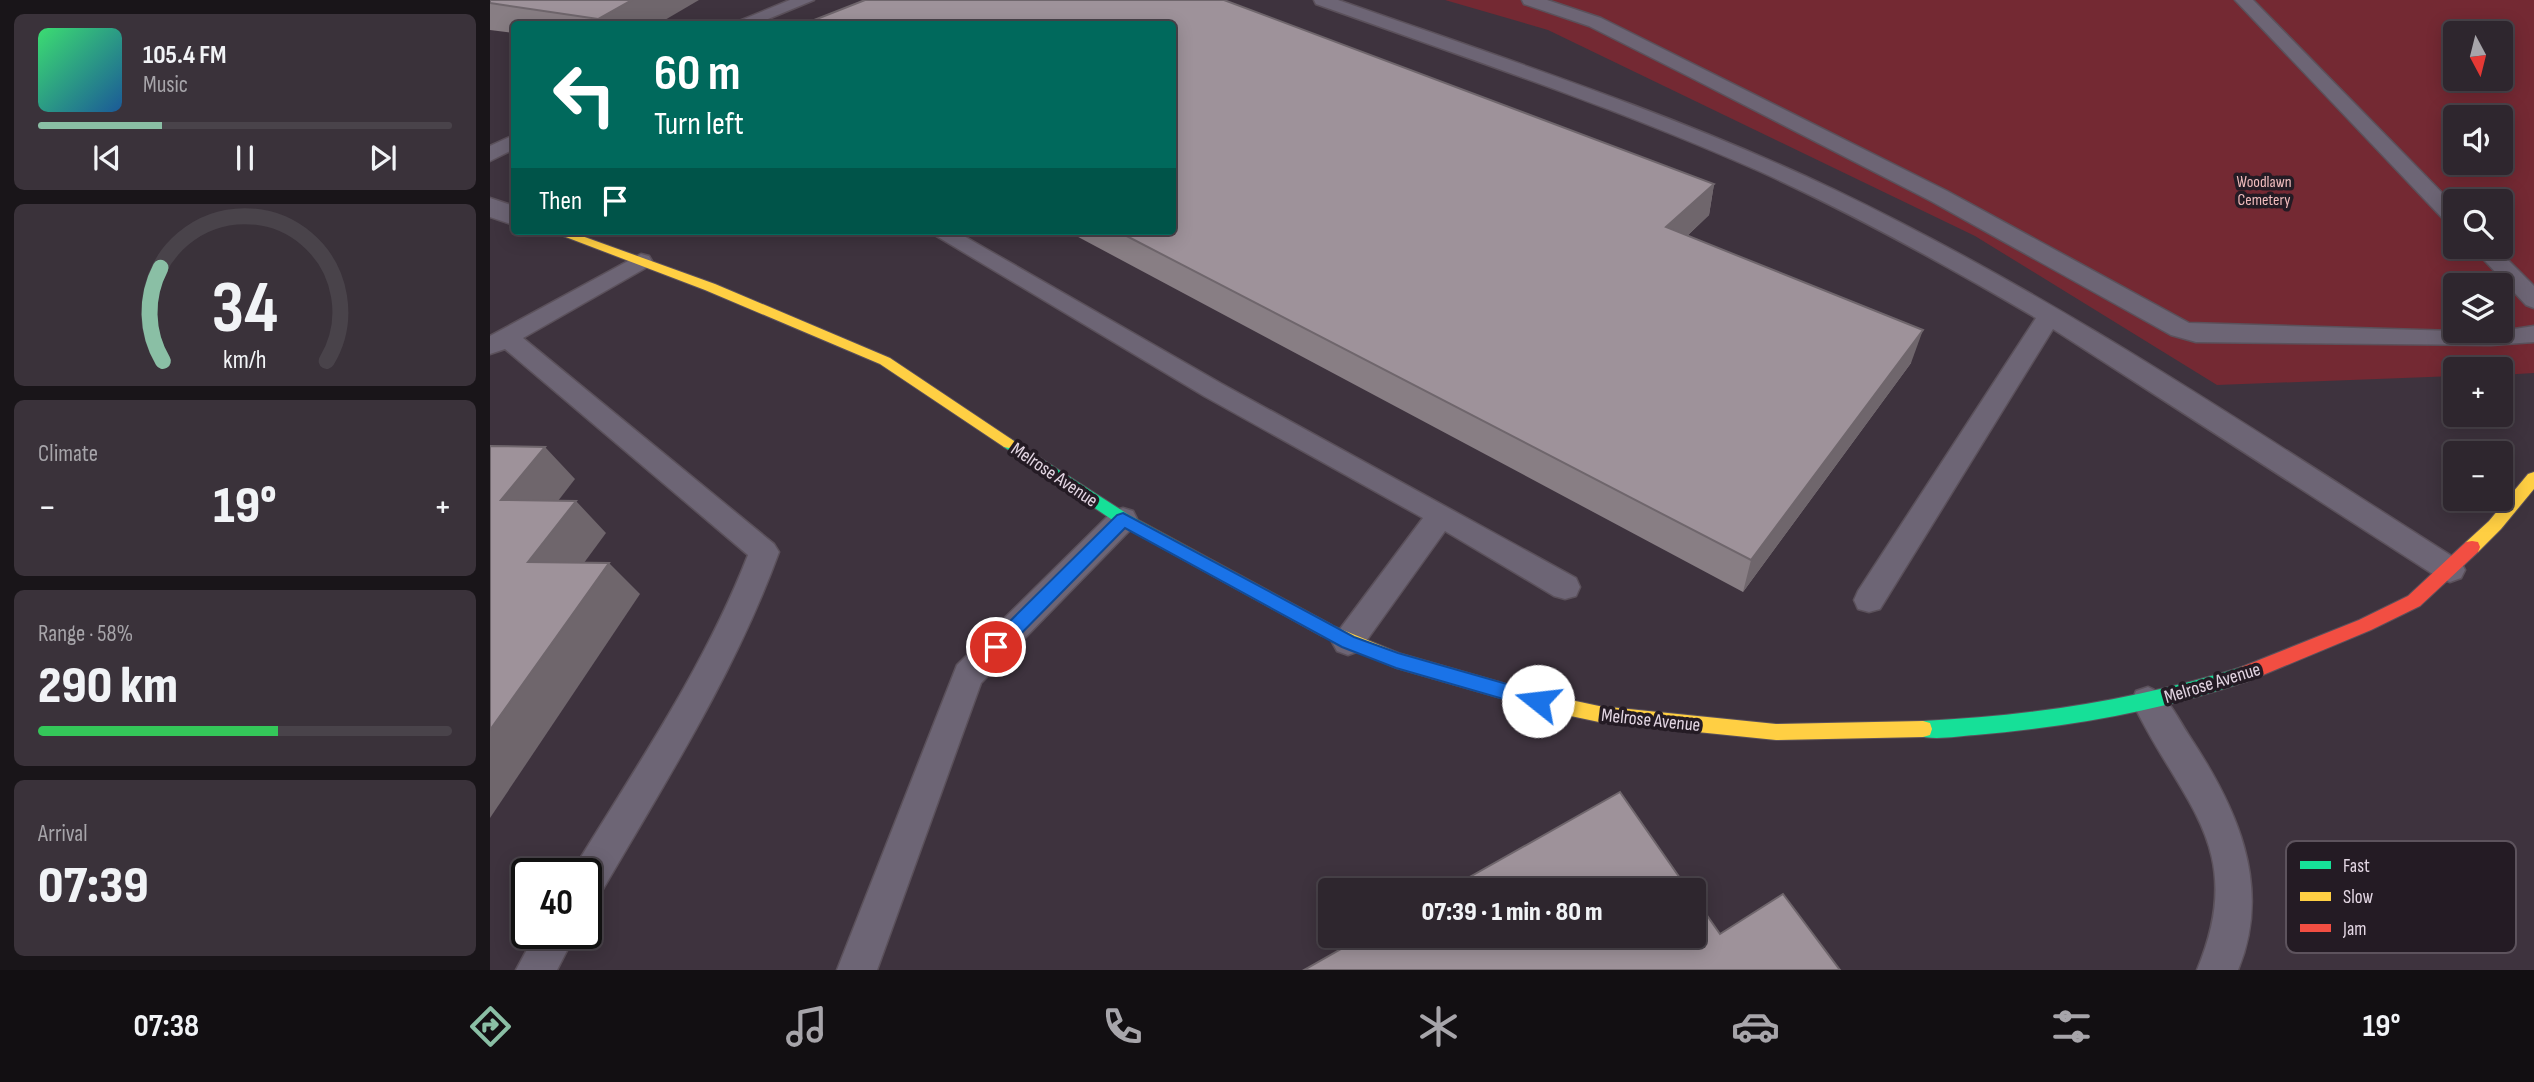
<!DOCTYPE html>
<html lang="en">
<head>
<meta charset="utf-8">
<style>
	body { margin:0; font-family:"Sofia Sans Condensed",sans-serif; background:#3a323a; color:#f1f3f6; height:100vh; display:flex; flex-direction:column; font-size:26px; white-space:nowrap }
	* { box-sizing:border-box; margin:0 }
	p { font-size:23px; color:#a7a5aa }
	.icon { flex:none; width:38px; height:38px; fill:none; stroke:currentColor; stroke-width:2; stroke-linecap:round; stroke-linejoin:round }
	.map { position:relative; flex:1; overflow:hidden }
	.panel { display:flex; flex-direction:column; gap:14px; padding:14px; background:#191519; width:490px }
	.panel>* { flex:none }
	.hud { position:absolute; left:21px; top:21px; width:665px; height:214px; border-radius:7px; box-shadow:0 4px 18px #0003,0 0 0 2px #49434a; background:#00695c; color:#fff; overflow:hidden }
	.needle { width:46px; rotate:173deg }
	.controls { position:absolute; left:1953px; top:21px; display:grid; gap:14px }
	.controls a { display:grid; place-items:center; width:70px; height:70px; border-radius:7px; background:#2e262e; box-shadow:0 4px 18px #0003,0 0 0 2px #49434a; font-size:35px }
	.speed { position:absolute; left:21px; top:858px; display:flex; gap:14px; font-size:35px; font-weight:700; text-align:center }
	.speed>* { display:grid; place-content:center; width:91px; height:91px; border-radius:50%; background:#2e262e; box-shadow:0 4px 18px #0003,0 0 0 2px #49434a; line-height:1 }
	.speed .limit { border:4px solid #111; border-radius:10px; background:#fff; color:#111 }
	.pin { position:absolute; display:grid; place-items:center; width:60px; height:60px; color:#fff; margin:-30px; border:4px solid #fff; border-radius:50%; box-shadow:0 2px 7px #0007 }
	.me { position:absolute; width:77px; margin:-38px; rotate:286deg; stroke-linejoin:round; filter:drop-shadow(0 0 5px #0008) }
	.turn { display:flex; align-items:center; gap:24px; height:147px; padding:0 28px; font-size:32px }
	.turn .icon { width:91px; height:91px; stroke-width:2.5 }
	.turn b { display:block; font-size:49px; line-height:60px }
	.then { display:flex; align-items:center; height:66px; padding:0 28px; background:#0003; gap:14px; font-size:26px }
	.big { font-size:52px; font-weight:800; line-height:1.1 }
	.panel .card { flex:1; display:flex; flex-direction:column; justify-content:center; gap:10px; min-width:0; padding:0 24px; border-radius:10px; background:#3a323a }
	.panel .dial { align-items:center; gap:0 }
	.dial svg { height:182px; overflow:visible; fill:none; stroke:#49434a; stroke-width:7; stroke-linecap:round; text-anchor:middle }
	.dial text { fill:#f1f3f6; stroke:none }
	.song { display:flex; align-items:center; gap:21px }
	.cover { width:84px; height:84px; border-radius:10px; background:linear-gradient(135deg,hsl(140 70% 55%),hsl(210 70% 35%)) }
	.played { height:7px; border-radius:4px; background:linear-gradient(90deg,#8abfa5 30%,#49434a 30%) }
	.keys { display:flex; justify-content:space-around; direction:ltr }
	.heat { display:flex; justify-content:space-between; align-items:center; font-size:38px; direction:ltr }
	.charge { height:10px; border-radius:5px; background:linear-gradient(90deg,#34c759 58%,#49434a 0) }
	.trip { position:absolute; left:828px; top:878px; width:388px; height:70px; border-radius:7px; background:#2e262e; box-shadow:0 4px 18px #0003,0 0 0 2px #49434a; font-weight:800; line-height:70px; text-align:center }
	.tab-bar { display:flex; height:112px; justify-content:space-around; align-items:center; background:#120f12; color:#a7a5aa }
	.tab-bar .icon { width:49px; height:49px }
	.tab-bar .current { color:#8abfa5 }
	.tab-bar b { font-size:32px; color:#f1f3f6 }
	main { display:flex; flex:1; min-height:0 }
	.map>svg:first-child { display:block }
	.green { fill:#742933; fill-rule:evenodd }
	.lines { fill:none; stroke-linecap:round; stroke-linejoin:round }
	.lane-casing { stroke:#5b515b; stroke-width:3 }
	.street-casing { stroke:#5b515b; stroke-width:3 }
	.fast-casing { stroke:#5b515b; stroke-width:2 }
	.slow-casing { stroke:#5b515b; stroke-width:2 }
	.jam-casing { stroke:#5b515b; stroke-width:2 }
	.lane { fill:#6d6575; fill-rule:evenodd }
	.street { fill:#6d6575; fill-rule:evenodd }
	.fast { fill:#16e098; fill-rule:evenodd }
	.slow { fill:#ffcf43; fill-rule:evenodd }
	.jam { fill:#f24e42; fill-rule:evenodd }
	.wall { fill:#887e84 }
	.shaded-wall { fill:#6f666c }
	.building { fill:#9e929a; stroke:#6f666c; stroke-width:2 }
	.route { fill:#1a73e8; stroke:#114b97; stroke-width:2 }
	.labels { text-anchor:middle; stroke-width:7; stroke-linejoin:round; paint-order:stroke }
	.far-park-label { font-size:16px; fill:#f0bcbd; stroke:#241b24 }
	.street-label { font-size:19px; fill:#e3d6e3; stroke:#241b24 }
	.key { fill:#241b24; stroke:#5d535d; stroke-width:2 }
	.key-label { font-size:19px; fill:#e3d6e3 }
</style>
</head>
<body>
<main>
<section class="panel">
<div class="card">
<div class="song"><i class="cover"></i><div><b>105.4 FM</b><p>Music</p></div></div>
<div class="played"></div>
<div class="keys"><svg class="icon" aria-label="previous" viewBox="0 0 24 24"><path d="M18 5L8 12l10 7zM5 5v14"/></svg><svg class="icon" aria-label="pause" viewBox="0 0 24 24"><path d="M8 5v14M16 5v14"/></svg><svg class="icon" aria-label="next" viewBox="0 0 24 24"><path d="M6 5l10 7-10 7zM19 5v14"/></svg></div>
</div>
<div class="card dial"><svg viewBox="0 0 100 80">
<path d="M14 69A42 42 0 1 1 86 69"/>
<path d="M14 69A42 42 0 0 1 13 28" stroke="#8abfa5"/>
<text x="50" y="56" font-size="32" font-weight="700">34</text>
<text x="50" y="72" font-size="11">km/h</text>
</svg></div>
<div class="card"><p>Climate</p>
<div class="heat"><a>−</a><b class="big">19°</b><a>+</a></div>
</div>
<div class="card"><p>Range · 58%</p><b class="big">290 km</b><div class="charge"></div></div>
<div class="card"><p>Arrival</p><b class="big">07:39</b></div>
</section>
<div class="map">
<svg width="2044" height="970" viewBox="0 0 2044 970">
	<rect width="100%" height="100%" fill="#3e333e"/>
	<!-- green -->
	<path class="green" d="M 955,0 L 2044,0 L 2044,373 L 2011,375 L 2011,369 L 1965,369 L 1965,376 L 1727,385 L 1485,236 L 1058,30 ZM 1965,33 L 2011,33 L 2011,79 L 1965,79 ZM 1965,117 L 2011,117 L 2011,163 L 1965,163 ZM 1965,201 L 2011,201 L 2011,247 L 1965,247 ZM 1965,285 L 2011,285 L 2011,331 L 1965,331 Z"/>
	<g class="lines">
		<defs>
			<g id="lane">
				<path d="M 300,0 L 324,0 L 266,24 L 242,24 Z"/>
				<path d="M 824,0 L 848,0 C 1015,59 1185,114 1345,190 C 1564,295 1766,432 1971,562 L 1975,570 L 1971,578 L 1960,582 L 1949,578 L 1563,329 L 1390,609 L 1379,612 L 1368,609 L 1364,600 L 1368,591 L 1546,318 C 1456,265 1364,214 1269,171 C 1125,107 974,57 826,4 Z"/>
				<path d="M 1032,0 L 1057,0 L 1111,18 L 1457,191 L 1699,323 L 1965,331 L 2011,331 L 2044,326 L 2044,342 L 2001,345 L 1706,342 L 1681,335 L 1441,201 L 1200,77 L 1099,26 L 1034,4 Z"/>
				<path d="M 1745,0 L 1763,0 L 1965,206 L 1965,225 L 1957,223 Z"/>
				<path d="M 24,135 L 24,149 L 0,161 L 0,146 Z"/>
				<path d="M 438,231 L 465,231 L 732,384 L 1086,578 L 1090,587 L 1086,596 L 1075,599 L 1064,596 L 955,531 L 869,651 L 858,655 L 847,651 L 842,642 L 847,633 L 933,518 L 714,396 Z"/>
				<path d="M 1982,247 L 2005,247 L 2044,286 L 2044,308 L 2036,305 Z"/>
				<path d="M 151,254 L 159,256 L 162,261 L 159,266 L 33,338 L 284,544 L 289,552 C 244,675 174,784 109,896 L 96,901 L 96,873 L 82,873 L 83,870 C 146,767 214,668 258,555 L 15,349 L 0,354 L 0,336 Z"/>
				<path d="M 633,508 L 643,511 L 647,519 L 643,527 L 491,683 L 387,970 L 347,970 L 467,665 L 623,511 Z"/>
				<path d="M 1658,687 C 1677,694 1687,717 1698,734 C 1746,806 1783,885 1748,970 L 1707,970 C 1759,846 1690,803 1642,701 L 1646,691 Z"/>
				<path d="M 46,933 L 86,933 L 67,970 L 26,970 Z"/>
			</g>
			<path id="street" d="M 0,198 L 24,206 L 24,225 L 0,217 Z"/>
			<g id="fast">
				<path d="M 519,438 L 639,515 L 842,625 L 845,630 L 842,635 L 836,637 L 830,635 L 627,523 L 514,447 L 511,443 Z"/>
				<path d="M 1755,666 L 1761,668 L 1764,674 L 1761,680 C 1672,711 1578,727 1485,735 C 1467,736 1443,741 1426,735 L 1424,729 L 1426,723 L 1433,721 C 1543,716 1650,699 1755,666 Z"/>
			</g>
			<g id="slow">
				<path d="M 60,231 L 78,231 L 225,284 L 400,358 L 527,443 L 519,448 L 514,447 L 390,364 L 215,290 Z"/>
				<path d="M 2044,472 L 2044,489 L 2011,529 L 1988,552 L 1976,552 L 1974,547 L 1976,542 L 1999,521 L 2038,474 Z"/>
				<path d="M 836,623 L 909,653 L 1048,693 L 1109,706 L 1286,724 L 1433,721 L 1440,723 L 1442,729 L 1440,735 L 1433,737 L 1286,740 L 1109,722 L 1048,709 L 906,668 L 830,635 L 827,630 L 830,625 Z"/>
			</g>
			<path id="jam" d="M 1982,541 L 1988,542 L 1990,547 L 1988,552 L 1930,606 L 1881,630 L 1761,680 L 1755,682 L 1749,680 L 1746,674 L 1749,668 L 1869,620 L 1918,596 L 1976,542 Z"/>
		</defs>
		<!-- lane casing -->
		<use href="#lane" class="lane-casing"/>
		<!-- street casing -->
		<use href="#street" class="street-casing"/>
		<!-- fast casing -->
		<use href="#fast" class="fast-casing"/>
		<!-- slow casing -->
		<use href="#slow" class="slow-casing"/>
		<!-- jam casing -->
		<use href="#jam" class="jam-casing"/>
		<!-- lane -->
		<use href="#lane" class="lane"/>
		<!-- street -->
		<use href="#street" class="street"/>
		<!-- fast -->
		<use href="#fast" class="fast"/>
		<!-- slow -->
		<use href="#slow" class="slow"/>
		<!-- jam -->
		<use href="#jam" class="jam"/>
	</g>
	<!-- wall -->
	<g class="wall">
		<path d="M 0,0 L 168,24 L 24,24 L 24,33 L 0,30 Z"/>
		<path d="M 1224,184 L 1219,215 L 1197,236 L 1421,363 L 1253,592 L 577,231 L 682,231 Z"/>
	</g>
	<!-- shaded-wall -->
	<g class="shaded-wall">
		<path d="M 142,0 L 209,0 L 168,24 L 111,24 L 108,19 Z"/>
		<path d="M 1224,184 L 1219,215 L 1172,260 L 1176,227 Z"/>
		<path d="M 1433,330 L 1421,363 L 1253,592 L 1261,560 Z"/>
		<path d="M 55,447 L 85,479 L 44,532 L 11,500 Z"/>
		<path d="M 86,501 L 116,533 L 71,594 L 38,562 Z"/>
		<path d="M 119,563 L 150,594 L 0,818 L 0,730 Z"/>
	</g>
	<!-- building -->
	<g class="building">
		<path d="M 0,0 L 142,0 L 108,19 L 0,3 Z"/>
		<path d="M 375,0 L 734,0 L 1224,184 L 1176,227 L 1433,330 L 1261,560 L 627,231 L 682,231 L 682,24 L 314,24 Z"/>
		<path d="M 0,446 L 55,447 L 11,500 L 86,501 L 38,562 L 119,563 L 0,730 Z"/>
		<path d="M 1130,792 L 1199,891 L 955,891 Z"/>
		<path d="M 1293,894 L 1350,970 L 814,970 L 874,936 L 1204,936 L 1204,897 L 1230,934 Z"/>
	</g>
	<!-- route -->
	<path class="route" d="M 633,513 L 864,637 L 908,653 L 1055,695 L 1058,701 L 1055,707 L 1048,709 L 906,668 L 852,647 L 635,528 L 513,652 L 500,652 L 497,647 L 500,641 L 627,515 Z"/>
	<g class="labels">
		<!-- far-park labels -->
		<g class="far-park-label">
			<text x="1774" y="187">Woodlawn<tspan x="1774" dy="18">Cemetery</tspan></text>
		</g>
		<!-- street labels -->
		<g class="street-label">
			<text transform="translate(565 474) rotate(34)" y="7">Melrose Avenue</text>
			<text transform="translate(1722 682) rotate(-17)" y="7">Melrose Avenue</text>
			<text transform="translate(1161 719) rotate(6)" y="7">Melrose Avenue</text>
		</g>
	</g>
	<!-- legend -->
	<rect x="1796" y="841" width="230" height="112" rx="10" class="key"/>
	<rect x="1810" y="861" width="31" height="8" fill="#16e098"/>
	<rect x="1810" y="892" width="31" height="9" fill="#ffcf43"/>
	<rect x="1810" y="924" width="31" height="8" fill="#f24e42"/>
	<g class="key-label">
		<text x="1853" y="872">Fast</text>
		<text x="1853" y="903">Slow</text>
		<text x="1853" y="935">Jam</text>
	</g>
</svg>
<div class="controls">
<a><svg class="needle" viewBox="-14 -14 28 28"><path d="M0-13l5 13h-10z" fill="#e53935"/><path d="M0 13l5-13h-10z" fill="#a7a5aa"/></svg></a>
<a><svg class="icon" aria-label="sound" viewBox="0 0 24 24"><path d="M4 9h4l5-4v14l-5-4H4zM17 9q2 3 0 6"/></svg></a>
<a><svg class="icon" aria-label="search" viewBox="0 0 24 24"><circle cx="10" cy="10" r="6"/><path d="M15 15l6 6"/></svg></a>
<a><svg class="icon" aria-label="layers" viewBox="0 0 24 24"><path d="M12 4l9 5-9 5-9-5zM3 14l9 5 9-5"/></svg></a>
<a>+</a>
<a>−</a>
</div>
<div class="speed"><div class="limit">40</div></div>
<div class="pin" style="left:506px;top:647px;background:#d93025"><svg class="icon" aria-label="arrive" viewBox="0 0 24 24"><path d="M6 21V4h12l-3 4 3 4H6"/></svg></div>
<svg class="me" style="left:1048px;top:701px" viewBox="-20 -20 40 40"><circle r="19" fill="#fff"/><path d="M0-13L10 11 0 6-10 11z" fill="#1a73e8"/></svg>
<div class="trip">07:39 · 1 min · 80 m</div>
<div class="hud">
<div class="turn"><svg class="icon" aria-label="left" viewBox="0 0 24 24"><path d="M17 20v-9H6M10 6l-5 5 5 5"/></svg><div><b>60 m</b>Turn left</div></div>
<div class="then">Then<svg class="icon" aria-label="arrive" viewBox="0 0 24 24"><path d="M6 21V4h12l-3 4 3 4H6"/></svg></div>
</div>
</div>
</main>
<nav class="tab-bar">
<b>07:38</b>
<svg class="icon current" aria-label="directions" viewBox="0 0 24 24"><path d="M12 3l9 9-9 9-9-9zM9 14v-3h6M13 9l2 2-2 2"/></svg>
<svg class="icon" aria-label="music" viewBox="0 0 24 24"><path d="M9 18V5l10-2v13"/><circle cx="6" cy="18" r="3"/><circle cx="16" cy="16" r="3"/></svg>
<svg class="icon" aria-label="phone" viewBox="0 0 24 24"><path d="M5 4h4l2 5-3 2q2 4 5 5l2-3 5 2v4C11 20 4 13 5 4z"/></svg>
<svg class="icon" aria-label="climate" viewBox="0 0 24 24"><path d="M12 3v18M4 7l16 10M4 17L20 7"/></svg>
<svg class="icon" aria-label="car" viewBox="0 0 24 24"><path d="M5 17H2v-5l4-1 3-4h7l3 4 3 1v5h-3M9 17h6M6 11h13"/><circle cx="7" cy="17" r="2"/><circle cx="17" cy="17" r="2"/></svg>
<svg class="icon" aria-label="filters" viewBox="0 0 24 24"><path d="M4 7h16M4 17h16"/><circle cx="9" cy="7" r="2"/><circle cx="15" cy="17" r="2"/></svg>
<b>19°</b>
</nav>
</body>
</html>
